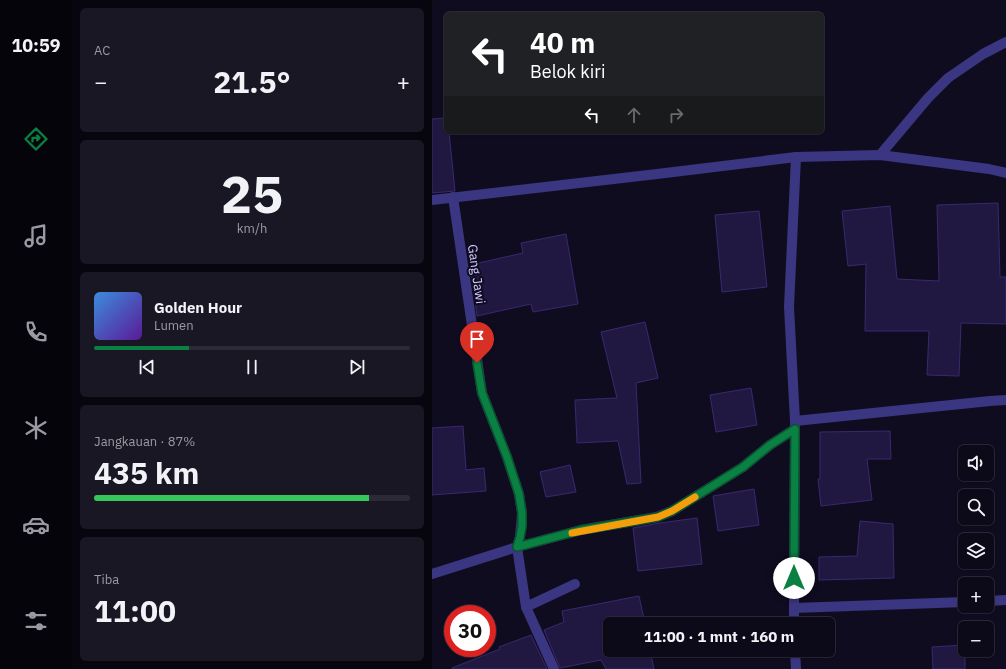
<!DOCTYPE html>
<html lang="id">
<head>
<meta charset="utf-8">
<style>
	body { margin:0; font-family:"IBM Plex Sans",sans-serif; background:#1a1725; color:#f1f3f6; height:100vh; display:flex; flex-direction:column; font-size:15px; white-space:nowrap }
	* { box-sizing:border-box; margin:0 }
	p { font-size:13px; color:#9a9aa2 }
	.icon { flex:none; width:22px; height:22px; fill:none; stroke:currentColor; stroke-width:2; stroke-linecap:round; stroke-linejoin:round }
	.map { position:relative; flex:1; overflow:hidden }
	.sheet { display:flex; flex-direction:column; gap:8px; padding:8px; background:#07050d; width:360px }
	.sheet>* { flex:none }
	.guide { position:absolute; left:12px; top:12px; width:380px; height:122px; border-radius:6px; box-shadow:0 1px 3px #0004,0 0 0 1px #2c2a37; background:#202124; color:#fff; overflow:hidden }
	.tools { position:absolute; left:526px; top:445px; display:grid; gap:8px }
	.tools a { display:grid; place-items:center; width:36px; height:36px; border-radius:6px; background:#0c0918; box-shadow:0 1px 3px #0004,0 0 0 1px #2c2a37; font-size:20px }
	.speed { position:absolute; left:12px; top:605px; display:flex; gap:8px; font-size:20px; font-weight:700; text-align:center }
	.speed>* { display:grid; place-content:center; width:52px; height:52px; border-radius:50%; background:#0c0918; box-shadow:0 1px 3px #0004,0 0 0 1px #2c2a37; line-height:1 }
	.speed .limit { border:6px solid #d22; background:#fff; color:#111 }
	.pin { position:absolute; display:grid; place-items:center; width:34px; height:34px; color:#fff; margin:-41px -17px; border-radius:50% 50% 50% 0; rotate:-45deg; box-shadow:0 0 4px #0007 }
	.pin .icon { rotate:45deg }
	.me { position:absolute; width:44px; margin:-22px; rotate:0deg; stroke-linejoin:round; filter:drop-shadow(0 0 3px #0008) }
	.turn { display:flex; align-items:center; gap:14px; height:84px; padding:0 20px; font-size:18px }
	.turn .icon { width:52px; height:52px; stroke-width:2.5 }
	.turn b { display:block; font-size:28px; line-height:34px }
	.lanes { display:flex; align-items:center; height:38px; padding:0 20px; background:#0003; justify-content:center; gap:20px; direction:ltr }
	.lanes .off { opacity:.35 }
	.big { font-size:30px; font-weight:800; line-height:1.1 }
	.sheet .tile { flex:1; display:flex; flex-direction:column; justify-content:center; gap:6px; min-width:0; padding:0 14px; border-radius:6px; background:#1a1725 }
	.sheet .dial { align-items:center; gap:0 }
	.dial b { font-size:52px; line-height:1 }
	.song { display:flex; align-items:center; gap:12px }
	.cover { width:48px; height:48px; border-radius:6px; background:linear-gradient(135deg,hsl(210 70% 55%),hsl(270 70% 35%)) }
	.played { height:4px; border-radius:2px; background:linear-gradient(90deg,#0b8043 30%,#2c2a37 30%) }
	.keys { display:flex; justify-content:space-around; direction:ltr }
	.heat { display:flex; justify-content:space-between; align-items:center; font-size:22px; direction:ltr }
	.charge { height:6px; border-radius:3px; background:linear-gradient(90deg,#34c759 87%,#2c2a37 0) }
	.trip { position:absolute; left:171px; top:617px; width:232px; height:40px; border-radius:6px; background:#0c0918; box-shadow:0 1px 3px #0004,0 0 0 1px #2c2a37; font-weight:800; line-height:40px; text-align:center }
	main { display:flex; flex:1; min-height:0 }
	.dock { display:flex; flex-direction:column; width:72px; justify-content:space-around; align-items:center; background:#05040a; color:#9a9aa2 }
	.dock .icon { width:28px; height:28px }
	.dock .selected { color:#0b8043 }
	.dock b { font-size:18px; color:#f1f3f6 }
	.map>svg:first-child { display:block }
	.building { fill:#211842; stroke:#39296f }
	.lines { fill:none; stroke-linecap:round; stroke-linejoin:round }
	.street { stroke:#3b3681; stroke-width:10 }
	.route-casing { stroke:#07532c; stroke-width:10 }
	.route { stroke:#0b8043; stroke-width:7 }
	.slow { stroke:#f59e0b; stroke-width:7 }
	.labels { text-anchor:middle; stroke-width:4; stroke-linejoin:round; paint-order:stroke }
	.street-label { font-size:13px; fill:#d3ccff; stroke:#100c20 }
</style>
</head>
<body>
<main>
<nav class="dock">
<b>10:59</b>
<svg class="icon selected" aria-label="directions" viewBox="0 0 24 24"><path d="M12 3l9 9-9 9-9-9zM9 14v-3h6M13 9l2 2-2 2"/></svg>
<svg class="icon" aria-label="music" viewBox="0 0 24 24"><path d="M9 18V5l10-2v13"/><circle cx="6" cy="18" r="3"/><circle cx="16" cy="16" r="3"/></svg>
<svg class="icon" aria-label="phone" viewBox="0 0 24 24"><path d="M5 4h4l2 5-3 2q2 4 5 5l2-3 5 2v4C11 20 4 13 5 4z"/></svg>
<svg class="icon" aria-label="climate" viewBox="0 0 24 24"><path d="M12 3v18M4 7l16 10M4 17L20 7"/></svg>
<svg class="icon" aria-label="car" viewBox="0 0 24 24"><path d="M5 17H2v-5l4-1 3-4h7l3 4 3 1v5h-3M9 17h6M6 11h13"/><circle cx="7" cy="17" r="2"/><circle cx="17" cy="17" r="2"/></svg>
<svg class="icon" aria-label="filters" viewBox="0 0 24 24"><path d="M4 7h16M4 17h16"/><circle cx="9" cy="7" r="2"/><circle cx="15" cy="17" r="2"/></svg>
</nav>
<section class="sheet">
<div class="tile"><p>AC</p>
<div class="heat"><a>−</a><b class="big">21.5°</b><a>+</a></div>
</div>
<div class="tile dial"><b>25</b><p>km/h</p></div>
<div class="tile">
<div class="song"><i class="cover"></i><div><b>Golden Hour</b><p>Lumen</p></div></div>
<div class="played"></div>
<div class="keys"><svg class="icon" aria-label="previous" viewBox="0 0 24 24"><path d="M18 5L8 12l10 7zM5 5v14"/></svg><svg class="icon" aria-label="pause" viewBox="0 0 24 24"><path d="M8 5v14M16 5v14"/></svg><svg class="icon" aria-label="next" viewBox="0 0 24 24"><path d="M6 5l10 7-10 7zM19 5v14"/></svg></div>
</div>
<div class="tile"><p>Jangkauan · 87%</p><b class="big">435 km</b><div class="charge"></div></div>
<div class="tile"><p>Tiba</p><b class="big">11:00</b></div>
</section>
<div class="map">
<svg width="574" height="669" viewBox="0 0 574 669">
	<rect width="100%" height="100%" fill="#100c20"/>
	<!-- building -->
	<g class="building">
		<path d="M 14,118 L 14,132 L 17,132 L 23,191 L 0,193 L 0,119 Z"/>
		<path d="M 566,203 L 568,277 L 574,277 L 574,324 L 529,323 L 527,376 L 495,375 L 497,331 L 433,331 L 434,264 L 416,266 L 410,211 L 458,206 L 465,279 L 507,281 L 505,205 Z"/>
		<path d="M 327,211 L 335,287 L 290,292 L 283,215 Z"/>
		<path d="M 134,234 L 146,304 L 101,312 L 99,304 L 45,316 L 38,265 L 91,253 L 89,243 Z"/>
		<path d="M 213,322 L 226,378 L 204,383 L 209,483 L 195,484 L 186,441 L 145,443 L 143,400 L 185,398 L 169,332 Z"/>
		<path d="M 319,388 L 325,425 L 284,432 L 278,395 Z"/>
		<path d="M 31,426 L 34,470 L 52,468 L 54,491 L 0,495 L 0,428 Z"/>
		<path d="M 458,431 L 459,459 L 435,459 L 440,500 L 389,506 L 386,479 L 388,479 L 388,432 Z"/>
		<path d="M 138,465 L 144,492 L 114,497 L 108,472 Z"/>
		<path d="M 322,489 L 327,525 L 286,531 L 281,496 Z"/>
		<path d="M 265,518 L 270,564 L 206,571 L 201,528 L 228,523 Z"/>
		<path d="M 428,521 L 461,524 L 462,578 L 387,580 L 387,557 L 425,556 Z"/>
		<path d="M 207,596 L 213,624 L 178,624 L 178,650 L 218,650 L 222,669 L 174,669 L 169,660 L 128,668 L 112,630 L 132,622 L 130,611 Z"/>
		<path d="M 99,635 L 115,669 L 20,669 L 20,668 L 68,649 L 67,647 Z"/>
		<path d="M 533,645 L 533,669 L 501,669 L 500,647 Z"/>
	</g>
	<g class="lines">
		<!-- street -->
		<g class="street">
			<path d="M 448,155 L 496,98 L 516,78 L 551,54 L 574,42"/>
			<path d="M 0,200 L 225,174 L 364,157 L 448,155 L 557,169 L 574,173"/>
			<path d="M 363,421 L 558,401 L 574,400"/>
			<path d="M 0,574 L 85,547 L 88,537 L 89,526 L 90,513 L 87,494 L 75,457 L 50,393 L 21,197"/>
			<path d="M 555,601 L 574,600"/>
			<path d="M 94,607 L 143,584"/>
			<path d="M 362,608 L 533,602"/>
			<path d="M 362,624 L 362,608 L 363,421 L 357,307 L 364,157"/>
			<path d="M 363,650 L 364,669"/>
			<path d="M 122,669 L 94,607 L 85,547 L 149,530 L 225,517 L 240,511 L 311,467 L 338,445 L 363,429"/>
		</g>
	</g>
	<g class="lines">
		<defs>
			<path id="route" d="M 45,363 L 50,393 L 75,457 L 87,494 L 90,513 L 90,526 L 88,537 L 85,547 L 149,530 L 226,517 L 240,511 L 311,467 L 338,445 L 363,429 L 362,578"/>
		</defs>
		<!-- route casing -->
		<use href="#route" class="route-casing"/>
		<!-- route -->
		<use href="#route" class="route"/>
		<!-- slow -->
		<path class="slow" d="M 140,533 L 226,517 L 240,511 L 263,497"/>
	</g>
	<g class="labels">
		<!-- street labels -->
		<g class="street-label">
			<text transform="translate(45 274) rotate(82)" y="5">Gang Jawi</text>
		</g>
	</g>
</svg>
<div class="tools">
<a><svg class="icon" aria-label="sound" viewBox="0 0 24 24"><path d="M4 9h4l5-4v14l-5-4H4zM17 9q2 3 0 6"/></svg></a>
<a><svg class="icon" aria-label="search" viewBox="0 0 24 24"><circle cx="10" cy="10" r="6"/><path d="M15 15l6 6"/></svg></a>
<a><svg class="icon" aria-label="layers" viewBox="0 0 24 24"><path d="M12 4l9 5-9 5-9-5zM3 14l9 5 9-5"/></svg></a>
<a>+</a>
<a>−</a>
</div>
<div class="speed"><div class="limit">30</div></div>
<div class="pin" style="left:45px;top:363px;background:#d93025"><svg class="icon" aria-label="arrive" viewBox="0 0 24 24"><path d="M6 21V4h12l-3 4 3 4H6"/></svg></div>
<svg class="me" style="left:362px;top:578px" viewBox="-20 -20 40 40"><circle r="19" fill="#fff"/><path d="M0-13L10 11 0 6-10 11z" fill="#0b8043"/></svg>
<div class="trip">11:00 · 1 mnt · 160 m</div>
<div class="guide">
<div class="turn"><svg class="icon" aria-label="left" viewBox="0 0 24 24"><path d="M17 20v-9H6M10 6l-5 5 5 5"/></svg><div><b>40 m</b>Belok kiri</div></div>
<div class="lanes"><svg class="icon" aria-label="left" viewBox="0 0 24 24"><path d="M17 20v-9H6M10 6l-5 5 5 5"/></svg><svg class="icon off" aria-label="ahead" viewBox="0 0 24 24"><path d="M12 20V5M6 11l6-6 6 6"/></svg><svg class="icon off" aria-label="right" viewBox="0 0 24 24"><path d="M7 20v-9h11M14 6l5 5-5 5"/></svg></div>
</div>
</div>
</main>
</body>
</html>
